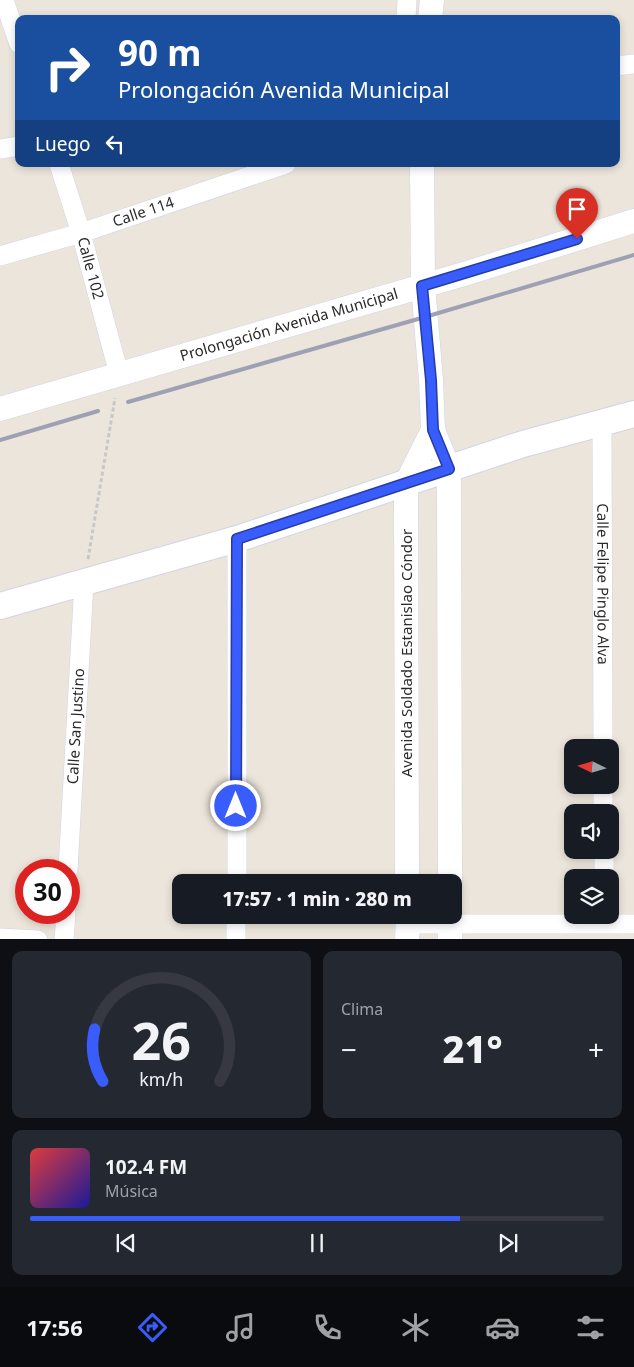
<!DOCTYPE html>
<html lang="es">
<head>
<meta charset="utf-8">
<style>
	body { margin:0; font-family:"Noto Sans",sans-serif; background:#242831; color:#f1f3f6; height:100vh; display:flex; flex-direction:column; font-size:19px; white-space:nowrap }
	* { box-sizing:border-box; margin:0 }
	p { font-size:16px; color:#9ea1a6 }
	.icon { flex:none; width:28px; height:28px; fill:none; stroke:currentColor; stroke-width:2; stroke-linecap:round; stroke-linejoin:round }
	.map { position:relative; height:939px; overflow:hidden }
	.side { display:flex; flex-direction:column; gap:12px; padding:12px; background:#0d0f14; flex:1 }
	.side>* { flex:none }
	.top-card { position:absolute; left:15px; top:15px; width:605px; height:152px; border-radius:10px; box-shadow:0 2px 8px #0003; background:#1a4fa0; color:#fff; overflow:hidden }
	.needle { width:32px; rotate:275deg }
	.controls { position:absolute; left:564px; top:739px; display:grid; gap:10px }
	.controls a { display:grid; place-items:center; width:55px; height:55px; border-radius:10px; background:#171b24; box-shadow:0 2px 8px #0003; font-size:25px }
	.speed { position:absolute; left:15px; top:859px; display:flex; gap:10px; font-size:25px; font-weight:700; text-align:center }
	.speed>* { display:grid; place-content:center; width:65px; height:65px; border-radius:50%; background:#171b24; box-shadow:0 2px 8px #0003; line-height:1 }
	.speed .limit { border:8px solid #d22; background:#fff; color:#111 }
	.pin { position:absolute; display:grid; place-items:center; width:42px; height:42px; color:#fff; margin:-51px -21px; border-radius:50% 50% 50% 0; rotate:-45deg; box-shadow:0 0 5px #0007 }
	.pin .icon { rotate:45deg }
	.me { position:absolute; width:55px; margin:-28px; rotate:0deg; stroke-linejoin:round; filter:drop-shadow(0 0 4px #0008) }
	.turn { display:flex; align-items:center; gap:18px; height:105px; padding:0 20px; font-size:22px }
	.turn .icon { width:65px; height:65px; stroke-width:2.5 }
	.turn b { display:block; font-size:35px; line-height:42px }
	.then { display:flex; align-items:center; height:48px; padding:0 20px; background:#0003; gap:10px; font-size:19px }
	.big { font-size:38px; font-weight:800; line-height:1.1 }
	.side .widget { flex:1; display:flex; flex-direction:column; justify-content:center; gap:8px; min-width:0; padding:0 18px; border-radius:10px; background:#242831 }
	.side .dial { align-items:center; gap:0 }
	.dial svg { height:130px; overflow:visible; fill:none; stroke:#363941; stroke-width:7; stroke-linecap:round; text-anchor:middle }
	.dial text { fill:#f1f3f6; stroke:none }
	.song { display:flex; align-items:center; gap:15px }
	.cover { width:60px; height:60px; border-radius:8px; background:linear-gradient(135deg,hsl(0 70% 55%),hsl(240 70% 35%)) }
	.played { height:5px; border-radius:2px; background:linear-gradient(90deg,#395cfc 75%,#363941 75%) }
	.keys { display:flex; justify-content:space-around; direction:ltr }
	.heat { display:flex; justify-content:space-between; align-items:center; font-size:28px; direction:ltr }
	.side .tiles { flex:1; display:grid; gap:12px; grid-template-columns:1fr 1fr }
	.widget:last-child { grid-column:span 2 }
	.trip { position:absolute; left:172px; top:874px; width:290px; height:50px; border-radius:10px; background:#171b24; box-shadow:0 2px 8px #0003; font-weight:800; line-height:50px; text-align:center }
	.menu { display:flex; height:80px; justify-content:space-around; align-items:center; background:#090b0e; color:#9ea1a6 }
	.menu .icon { width:35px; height:35px }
	.menu .current { color:#395cfc }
	.menu b { font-size:22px; color:#f1f3f6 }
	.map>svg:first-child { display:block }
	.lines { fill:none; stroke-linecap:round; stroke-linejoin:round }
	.minor-casing { stroke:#d1d4e3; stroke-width:20 }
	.tertiary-casing { stroke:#d1d4e3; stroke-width:25 }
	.secondary-casing { stroke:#d1d4e3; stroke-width:28 }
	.path { stroke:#c8c8c8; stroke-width:3; stroke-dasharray:4 2.5; stroke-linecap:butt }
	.minor { stroke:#fff; stroke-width:19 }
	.tertiary { stroke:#fff; stroke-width:24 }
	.secondary { stroke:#fff; stroke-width:26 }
	.rail { stroke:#9ea1b4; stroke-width:4 }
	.route-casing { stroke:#253ca4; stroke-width:12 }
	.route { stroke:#395cfc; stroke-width:9 }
	.labels { text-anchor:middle; stroke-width:5; stroke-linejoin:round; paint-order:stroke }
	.street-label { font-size:15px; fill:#2a2a2a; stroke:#fff }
</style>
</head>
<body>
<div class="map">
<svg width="634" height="940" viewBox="0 0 634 940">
	<rect width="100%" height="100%" fill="#ece5db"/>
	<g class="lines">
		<defs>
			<g id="minor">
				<path d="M 4,0 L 19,44"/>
				<path d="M 406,19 L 407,0"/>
				<path d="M 616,66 L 634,64"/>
				<path d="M 0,149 L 19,146"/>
				<path id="s1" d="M 59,164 L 81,233 L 119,374"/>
				<path id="s2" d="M 0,256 L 81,233 L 286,164"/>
				<path id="s3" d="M 602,422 L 603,748"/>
				<path d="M 603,785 L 603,812"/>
				<path d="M 604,850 L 604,878"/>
				<path id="s4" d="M 68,870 L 84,582"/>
				<path d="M 237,882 L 237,539"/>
				<path d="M 408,924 L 634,924"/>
				<path d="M 0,938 L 38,940"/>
				<path d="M 64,940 L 66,912"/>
				<path d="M 236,940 L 236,915"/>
			</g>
			<g id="tertiary">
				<path d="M 430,19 L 432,0"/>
				<path d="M 422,164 L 423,286 L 431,380 L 433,430 L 449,469 L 450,882"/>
				<path id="s5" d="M 0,409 L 464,274 L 634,221"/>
				<path d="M 407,882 L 406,484 L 433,430"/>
				<path d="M 450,915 L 450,940"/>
				<path d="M 407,940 L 408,915"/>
			</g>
			<path id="secondary" d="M 0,606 L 237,539 L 523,444 L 634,414"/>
		</defs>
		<!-- minor casing -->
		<use href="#minor" class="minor-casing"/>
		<!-- tertiary casing -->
		<use href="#tertiary" class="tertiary-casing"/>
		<!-- secondary casing -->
		<use href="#secondary" class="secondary-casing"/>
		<!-- path -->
		<path class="path" d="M 88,559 L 115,398"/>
		<!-- minor -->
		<use href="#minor" class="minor"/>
		<!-- tertiary -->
		<use href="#tertiary" class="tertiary"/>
		<!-- secondary -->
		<use href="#secondary" class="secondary"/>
		<!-- rail -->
		<g class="rail">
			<path d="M 128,402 L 425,317 L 634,255"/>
			<path d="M 0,440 L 98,411"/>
		</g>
	</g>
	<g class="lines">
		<defs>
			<path id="route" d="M 236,806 L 237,539 L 449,469 L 433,430 L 431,380 L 422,286 L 577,239"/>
		</defs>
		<!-- route casing -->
		<use href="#route" class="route-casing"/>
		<!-- route -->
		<use href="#route" class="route"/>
	</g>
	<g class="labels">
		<!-- street labels -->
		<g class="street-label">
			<text dy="5" stroke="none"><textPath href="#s2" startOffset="150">Calle 114</textPath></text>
			<text dy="5" stroke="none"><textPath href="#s1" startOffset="109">Calle 102</textPath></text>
			<text dy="5" stroke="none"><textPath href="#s5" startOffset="301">Prolongación Avenida Municipal</textPath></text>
			<text dy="5" stroke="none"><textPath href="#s3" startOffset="162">Calle Felipe Pinglo Alva</textPath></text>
			<text transform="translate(407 653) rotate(-90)" y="5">Avenida Soldado Estanislao Cóndor</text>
			<text dy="5" stroke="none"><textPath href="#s4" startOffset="144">Calle San Justino</textPath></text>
		</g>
	</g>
</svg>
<div class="controls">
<a><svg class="needle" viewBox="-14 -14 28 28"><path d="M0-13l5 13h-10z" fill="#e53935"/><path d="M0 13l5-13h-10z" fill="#9ea1a6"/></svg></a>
<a><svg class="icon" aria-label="sound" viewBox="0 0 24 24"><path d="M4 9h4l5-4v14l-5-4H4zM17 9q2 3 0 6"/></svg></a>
<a><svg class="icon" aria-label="layers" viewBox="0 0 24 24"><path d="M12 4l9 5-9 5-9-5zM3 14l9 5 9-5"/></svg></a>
</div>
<div class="speed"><div class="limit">30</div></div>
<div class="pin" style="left:577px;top:239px;background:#d93025"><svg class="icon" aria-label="arrive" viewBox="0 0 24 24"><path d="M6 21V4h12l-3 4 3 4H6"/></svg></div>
<svg class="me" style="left:236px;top:806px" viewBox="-20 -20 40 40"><circle r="17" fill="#395cfc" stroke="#fff" stroke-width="3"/><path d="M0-11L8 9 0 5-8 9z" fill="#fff"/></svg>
<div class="trip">17:57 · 1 min · 280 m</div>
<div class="top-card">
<div class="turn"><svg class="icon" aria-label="right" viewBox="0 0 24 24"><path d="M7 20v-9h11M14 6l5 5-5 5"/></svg><div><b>90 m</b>Prolongación Avenida Municipal</div></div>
<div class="then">Luego<svg class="icon" aria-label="left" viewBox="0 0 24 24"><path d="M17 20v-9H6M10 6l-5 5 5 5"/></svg></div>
</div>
</div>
<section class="side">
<div class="tiles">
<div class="widget dial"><svg viewBox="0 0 100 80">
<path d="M14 69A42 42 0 1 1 86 69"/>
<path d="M14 69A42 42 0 0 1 9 37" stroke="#395cfc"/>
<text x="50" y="56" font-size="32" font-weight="700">26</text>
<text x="50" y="72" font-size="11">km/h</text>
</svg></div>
<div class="widget"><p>Clima</p>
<div class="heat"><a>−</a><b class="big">21°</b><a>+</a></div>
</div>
<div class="widget">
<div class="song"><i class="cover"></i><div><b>102.4 FM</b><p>Música</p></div></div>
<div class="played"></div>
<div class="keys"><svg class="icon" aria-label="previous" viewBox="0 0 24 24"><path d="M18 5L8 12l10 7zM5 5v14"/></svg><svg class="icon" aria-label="pause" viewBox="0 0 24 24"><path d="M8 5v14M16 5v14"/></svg><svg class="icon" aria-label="next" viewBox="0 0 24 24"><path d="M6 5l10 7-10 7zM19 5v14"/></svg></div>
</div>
</div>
</section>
<nav class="menu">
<b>17:56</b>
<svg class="icon current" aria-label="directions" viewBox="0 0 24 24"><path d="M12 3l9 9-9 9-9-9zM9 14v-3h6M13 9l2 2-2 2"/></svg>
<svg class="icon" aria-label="music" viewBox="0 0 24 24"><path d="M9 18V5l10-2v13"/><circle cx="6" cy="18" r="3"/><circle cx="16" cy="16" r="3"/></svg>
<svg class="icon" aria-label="phone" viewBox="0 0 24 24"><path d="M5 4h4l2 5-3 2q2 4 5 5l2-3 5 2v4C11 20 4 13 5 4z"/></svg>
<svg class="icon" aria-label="climate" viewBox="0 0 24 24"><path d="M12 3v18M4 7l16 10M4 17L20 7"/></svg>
<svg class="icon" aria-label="car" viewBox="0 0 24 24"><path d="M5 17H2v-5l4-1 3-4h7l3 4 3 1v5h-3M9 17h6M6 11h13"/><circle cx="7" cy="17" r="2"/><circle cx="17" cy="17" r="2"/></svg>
<svg class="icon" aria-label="filters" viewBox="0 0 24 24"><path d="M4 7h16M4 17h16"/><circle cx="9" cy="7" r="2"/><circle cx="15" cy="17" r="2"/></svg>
</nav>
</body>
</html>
